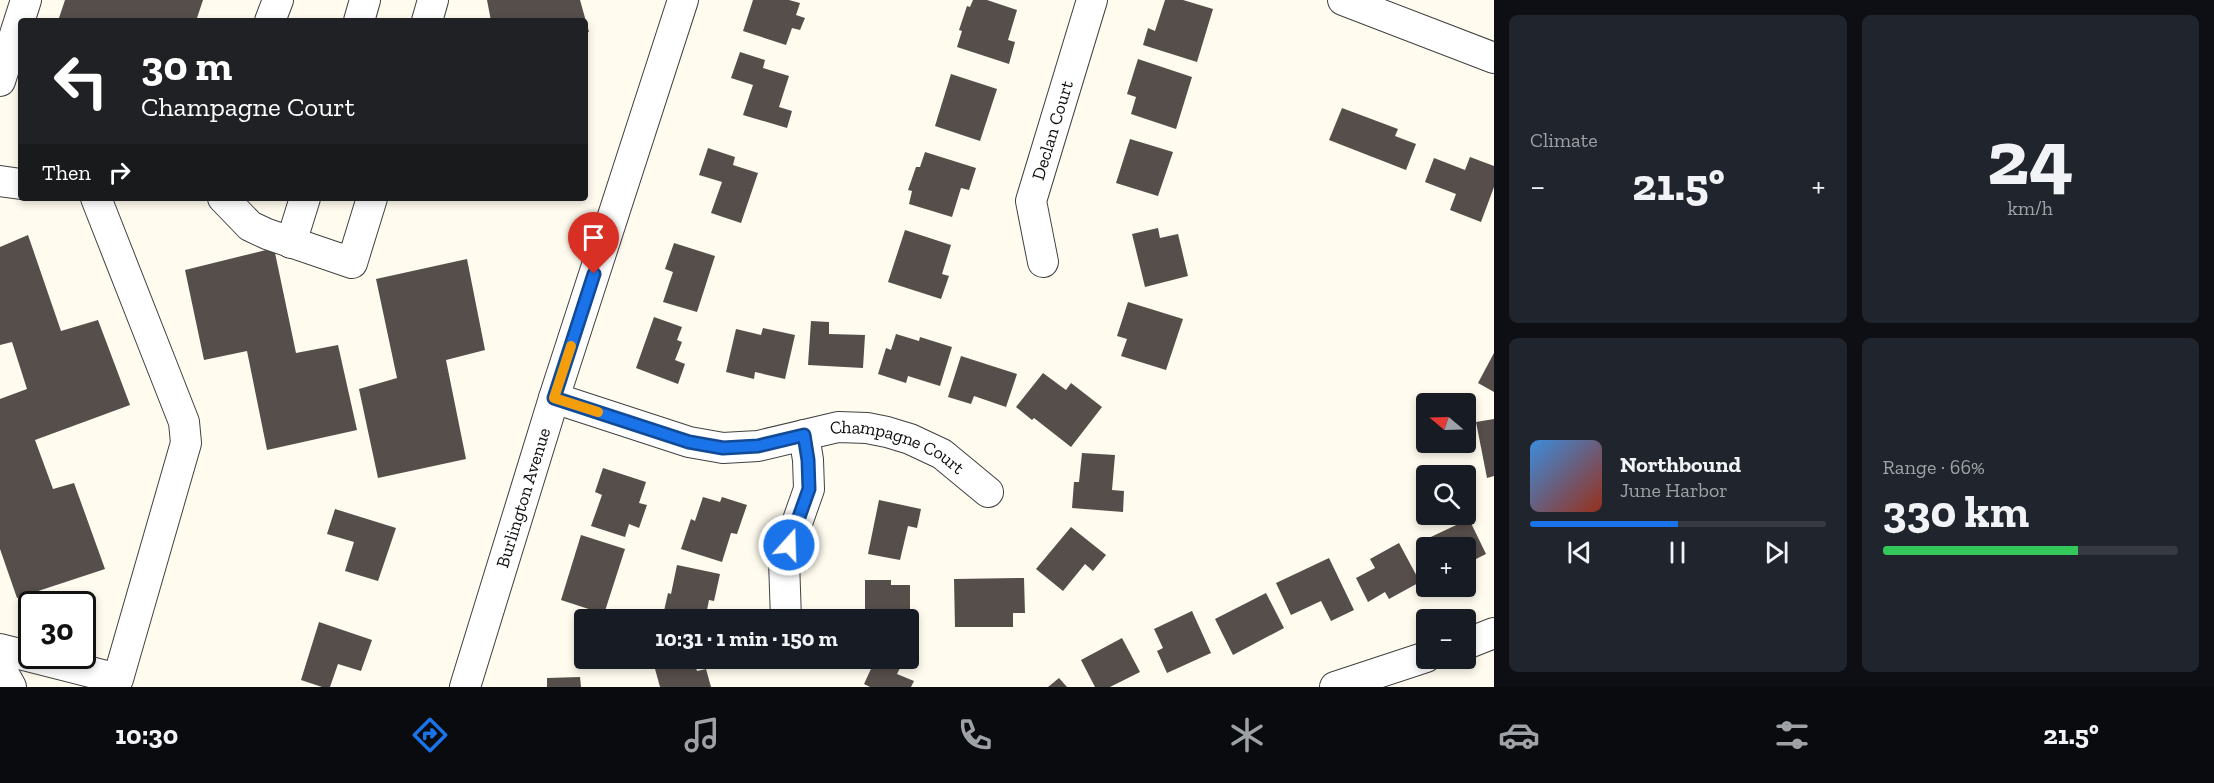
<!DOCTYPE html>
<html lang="en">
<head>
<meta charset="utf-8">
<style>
	body { margin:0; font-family:"Zilla Slab",serif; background:#20242c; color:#f1f3f6; height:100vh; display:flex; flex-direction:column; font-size:22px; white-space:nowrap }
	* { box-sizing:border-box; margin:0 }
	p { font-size:20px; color:#9ea1a6 }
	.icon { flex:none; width:33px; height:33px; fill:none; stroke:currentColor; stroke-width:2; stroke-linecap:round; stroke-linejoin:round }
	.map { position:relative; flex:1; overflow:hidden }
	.sheet { display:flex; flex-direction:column; gap:15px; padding:15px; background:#0d0f14; width:720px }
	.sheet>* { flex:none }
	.banner { position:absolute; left:18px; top:18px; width:570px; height:183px; border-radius:6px; box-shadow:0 3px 9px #0003; background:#202124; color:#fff; overflow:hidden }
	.needle { width:39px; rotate:289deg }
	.controls { position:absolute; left:1416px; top:393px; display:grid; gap:12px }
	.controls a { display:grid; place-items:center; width:60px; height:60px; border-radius:6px; background:#171b24; box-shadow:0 3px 9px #0003; font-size:30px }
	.speed { position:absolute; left:18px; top:591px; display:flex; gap:12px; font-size:30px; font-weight:700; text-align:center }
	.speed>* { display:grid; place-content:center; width:78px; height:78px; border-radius:50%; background:#171b24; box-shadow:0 3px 9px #0003; line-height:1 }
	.speed .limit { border:3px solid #111; border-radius:9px; background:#fff; color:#111 }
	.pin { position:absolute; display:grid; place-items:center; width:51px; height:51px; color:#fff; margin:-62px -26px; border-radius:50% 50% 50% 0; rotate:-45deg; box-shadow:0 0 6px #0007 }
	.pin .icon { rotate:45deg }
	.me { position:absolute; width:66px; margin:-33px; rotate:20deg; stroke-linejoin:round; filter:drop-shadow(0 0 4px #0008) }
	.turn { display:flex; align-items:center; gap:21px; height:126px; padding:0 24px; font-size:27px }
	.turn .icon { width:78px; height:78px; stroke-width:2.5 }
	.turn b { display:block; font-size:42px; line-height:51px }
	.then { display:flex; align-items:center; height:57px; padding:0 24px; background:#0003; gap:12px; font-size:22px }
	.big { font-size:45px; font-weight:700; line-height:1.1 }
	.sheet .widget { flex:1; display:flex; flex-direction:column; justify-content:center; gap:9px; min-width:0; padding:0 21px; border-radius:9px; background:#20242c }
	.sheet .dial { align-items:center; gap:0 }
	.dial b { font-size:78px; line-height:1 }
	.song { display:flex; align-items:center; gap:18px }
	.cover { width:72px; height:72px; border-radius:9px; background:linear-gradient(135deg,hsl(210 70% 55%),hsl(10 70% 35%)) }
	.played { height:6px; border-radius:3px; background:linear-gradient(90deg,#1a73e8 50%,#363941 50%) }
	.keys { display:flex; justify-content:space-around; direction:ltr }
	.heat { display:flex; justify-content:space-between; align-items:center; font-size:33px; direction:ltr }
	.charge { height:9px; border-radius:4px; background:linear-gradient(90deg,#34c759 66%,#363941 0) }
	.sheet .tiles { flex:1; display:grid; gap:15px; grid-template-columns:repeat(2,1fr) }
	.trip { position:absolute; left:574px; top:609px; width:345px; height:60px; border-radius:6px; background:#171b24; box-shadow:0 3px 9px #0003; font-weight:700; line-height:60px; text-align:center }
	.dock { display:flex; height:96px; justify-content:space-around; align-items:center; background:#090b0e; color:#9ea1a6 }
	.dock .icon { width:42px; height:42px }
	.dock .on { color:#1a73e8 }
	.dock b { font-size:27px; color:#f1f3f6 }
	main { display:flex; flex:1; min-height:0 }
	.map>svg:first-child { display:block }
	.building { fill:#564e4a }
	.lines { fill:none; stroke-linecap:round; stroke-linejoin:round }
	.minor-casing { stroke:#414141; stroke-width:32 }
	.minor { stroke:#fff; stroke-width:30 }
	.route-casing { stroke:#114b97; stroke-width:15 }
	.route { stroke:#1a73e8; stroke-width:10 }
	.slow { stroke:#f59e0b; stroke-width:10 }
	.labels { text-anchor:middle; stroke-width:6; stroke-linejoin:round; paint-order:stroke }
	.street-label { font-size:18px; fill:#0e0e0e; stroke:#fff }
</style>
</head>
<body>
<main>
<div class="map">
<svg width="1494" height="687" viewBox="0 0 1494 687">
	<rect width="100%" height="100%" fill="#fffbee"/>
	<!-- building -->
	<g class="building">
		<path d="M 65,0 L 203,0 L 196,21 L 58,21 Z"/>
		<path d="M 487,0 L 580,0 L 589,32 L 585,32 L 585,21 L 491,21 Z"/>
		<path d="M 753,0 L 789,0 L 800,3 L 796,15 L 805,18 L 800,30 L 792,28 L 786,45 L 743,31 Z"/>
		<path d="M 973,0 L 987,0 L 1017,10 L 1008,40 L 1015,42 L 1009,64 L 957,47 L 962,31 L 959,30 L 967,6 L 970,7 Z"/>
		<path d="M 1165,0 L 1183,0 L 1213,9 L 1197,62 L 1143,45 L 1148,28 L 1155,31 Z"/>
		<path d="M 740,52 L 765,60 L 763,68 L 789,76 L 779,107 L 792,111 L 787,128 L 743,115 L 753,85 L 731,78 Z"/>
		<path d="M 1138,59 L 1192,77 L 1176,129 L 1131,114 L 1136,97 L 1127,94 Z"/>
		<path d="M 951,74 L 997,89 L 980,141 L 935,126 Z"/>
		<path d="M 1342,108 L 1398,129 L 1395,136 L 1416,144 L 1406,170 L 1329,140 Z"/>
		<path d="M 1130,139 L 1173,152 L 1158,196 L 1116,183 Z"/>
		<path d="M 708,148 L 735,157 L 733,165 L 758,173 L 741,223 L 711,213 L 722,182 L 699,175 Z"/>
		<path d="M 925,152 L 976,168 L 969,190 L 961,188 L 952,217 L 909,204 L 912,191 L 908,190 L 916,167 L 920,167 Z"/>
		<path d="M 1470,157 L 1494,166 L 1494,187 L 1481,222 L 1450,210 L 1456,194 L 1425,182 L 1434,158 L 1465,170 Z"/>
		<path d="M 1158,228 L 1160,238 L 1178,234 L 1188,276 L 1145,287 L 1132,234 Z"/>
		<path d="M 905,230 L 951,245 L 942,274 L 949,276 L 941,299 L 888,282 Z"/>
		<path d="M 28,235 L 61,331 L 98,320 L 130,405 L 35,440 L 53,489 L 74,483 L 105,569 L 17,598 L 0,549 L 0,399 L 27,389 L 12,342 L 0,345 L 0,247 Z"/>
		<path d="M 674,243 L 715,256 L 697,312 L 663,302 L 673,272 L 665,269 Z"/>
		<path d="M 274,248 L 296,353 L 338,345 L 357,430 L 267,450 L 247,351 L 204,360 L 185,270 Z"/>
		<path d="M 467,259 L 485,350 L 446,360 L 466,459 L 378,478 L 359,389 L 397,378 L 376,279 Z"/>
		<path d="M 1128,302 L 1183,319 L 1166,370 L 1121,356 L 1127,339 L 1117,336 Z"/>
		<path d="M 654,317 L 682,327 L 677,340 L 682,342 L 675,360 L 685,364 L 678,384 L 636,368 Z"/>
		<path d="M 811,321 L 829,322 L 829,334 L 865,335 L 863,368 L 808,365 Z"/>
		<path d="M 763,328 L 795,335 L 785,379 L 755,372 L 754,379 L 726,372 L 736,329 L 761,335 Z"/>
		<path d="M 896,334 L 919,341 L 920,337 L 952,347 L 940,386 L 908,376 L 906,383 L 878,374 L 886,348 L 891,350 Z"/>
		<path d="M 1494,353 L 1494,392 L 1478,383 Z"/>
		<path d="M 961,356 L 1017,374 L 1006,407 L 974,396 L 971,404 L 948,397 Z"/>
		<path d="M 1043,373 L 1066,390 L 1071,383 L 1102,407 L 1071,447 L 1034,418 L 1032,420 L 1016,407 Z"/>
		<path d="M 1494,419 L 1494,476 L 1487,478 L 1476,422 Z"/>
		<path d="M 1082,453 L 1115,455 L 1112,490 L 1124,491 L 1123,512 L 1072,508 L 1074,482 L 1079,482 Z"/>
		<path d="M 603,468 L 646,482 L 639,503 L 647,505 L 639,528 L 629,524 L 625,537 L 591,526 L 602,495 L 595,492 Z"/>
		<path d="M 703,497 L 720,502 L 722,497 L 747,505 L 737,534 L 731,533 L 722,562 L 681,549 L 691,519 L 695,521 Z"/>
		<path d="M 879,500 L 921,509 L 917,528 L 908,526 L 900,560 L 868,554 Z"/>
		<path d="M 335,509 L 396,528 L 378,581 L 345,571 L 354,542 L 327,534 Z"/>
		<path d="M 1469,519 L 1486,554 L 1466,564 L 1466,548 L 1426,548 L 1426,561 L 1418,543 Z"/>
		<path d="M 1071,527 L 1106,555 L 1093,571 L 1085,564 L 1063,591 L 1036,569 Z"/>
		<path d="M 581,535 L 625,549 L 604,614 L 561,600 Z"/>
		<path d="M 1399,543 L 1420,582 L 1389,599 L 1385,592 L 1368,602 L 1356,578 L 1375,568 L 1370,559 Z"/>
		<path d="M 1329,558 L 1354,610 L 1331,621 L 1321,601 L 1291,615 L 1276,583 Z"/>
		<path d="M 677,565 L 720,574 L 714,601 L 709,600 L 705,620 L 662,620 L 668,593 L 671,594 Z"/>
		<path d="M 1024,578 L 1025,613 L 1013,613 L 1013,627 L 955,627 L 954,579 Z"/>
		<path d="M 865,580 L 891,580 L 891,585 L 910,585 L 910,620 L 872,620 L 873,610 L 865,610 Z"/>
		<path d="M 1266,593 L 1284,628 L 1233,655 L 1215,619 Z"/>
		<path d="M 1192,611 L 1211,653 L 1167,673 L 1157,651 L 1163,648 L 1154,629 Z"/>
		<path d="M 319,622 L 372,640 L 361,671 L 338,664 L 330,687 L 322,687 L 301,680 Z"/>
		<path d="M 1122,638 L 1140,672 L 1110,687 L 1095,687 L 1081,660 Z"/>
		<path d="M 652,658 L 693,658 L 697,671 L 706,669 L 711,687 L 660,687 Z"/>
		<path d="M 876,658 L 900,668 L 897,674 L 914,681 L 911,687 L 870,687 L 864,684 Z"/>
		<path d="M 580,677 L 581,687 L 547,687 L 547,678 Z"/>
		<path d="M 1059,678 L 1067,687 L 1048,687 Z"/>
	</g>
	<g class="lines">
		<defs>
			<g id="minor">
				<path d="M 1343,0 L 1494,58"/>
				<path d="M 270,21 L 278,0"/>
				<path d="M 359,21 L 365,0"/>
				<path d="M 427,21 L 433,0"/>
				<path d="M 0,81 L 26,0"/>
				<path d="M 0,181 L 21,184"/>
				<path d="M 223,198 L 250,226 L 267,234 L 352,263 L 372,198"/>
				<path d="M 291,243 L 305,198"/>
				<path id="s1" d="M 1043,262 L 1031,201 L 1092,0"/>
				<path id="s2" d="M 554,398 L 689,442 L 723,448 L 758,446 L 838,427 L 867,428 L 887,432 L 910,439 L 942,454 L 988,492"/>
				<path d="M 786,620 L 784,560 L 809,489 L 808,460 L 804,435"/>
				<path d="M 1466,644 L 1494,633"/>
				<path d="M 0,649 L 118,679 L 186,443 L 184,422 L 96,198"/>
				<path d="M 0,667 L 11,687"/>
				<path id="s3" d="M 465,687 L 554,398 L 683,0"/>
				<path d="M 1335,687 L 1426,657"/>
			</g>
		</defs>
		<!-- minor casing -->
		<use href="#minor" class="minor-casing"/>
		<!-- minor -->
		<use href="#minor" class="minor"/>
	</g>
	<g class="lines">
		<defs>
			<path id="route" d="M 594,274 L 554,398 L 689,442 L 723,448 L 758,446 L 804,435 L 808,460 L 809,489 L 789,545"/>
		</defs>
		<!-- route casing -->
		<use href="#route" class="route-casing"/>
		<!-- route -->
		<use href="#route" class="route"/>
		<!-- slow -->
		<path class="slow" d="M 571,346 L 554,398 L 598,412"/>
	</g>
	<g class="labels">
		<!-- street labels -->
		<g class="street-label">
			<text dy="6" stroke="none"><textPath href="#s1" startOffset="136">Declan Court</textPath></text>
			<text dy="6" stroke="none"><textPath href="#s2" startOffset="357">Champagne Court</textPath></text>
			<text dy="6" stroke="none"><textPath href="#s3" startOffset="198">Burlington Avenue</textPath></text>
		</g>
	</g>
</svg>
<div class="controls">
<a><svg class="needle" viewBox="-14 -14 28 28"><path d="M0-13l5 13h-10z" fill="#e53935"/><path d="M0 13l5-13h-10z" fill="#9ea1a6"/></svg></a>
<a><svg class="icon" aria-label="search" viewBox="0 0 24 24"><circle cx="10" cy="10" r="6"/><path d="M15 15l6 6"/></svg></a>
<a>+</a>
<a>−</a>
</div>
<div class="speed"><div class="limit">30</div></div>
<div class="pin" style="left:594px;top:274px;background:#d93025"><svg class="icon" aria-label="arrive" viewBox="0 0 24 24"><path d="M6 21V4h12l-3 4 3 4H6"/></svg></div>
<svg class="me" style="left:789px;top:545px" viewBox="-20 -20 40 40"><circle r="17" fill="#1a73e8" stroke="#fff" stroke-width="3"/><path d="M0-11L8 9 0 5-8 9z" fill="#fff"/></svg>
<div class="trip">10:31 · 1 min · 150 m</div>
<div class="banner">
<div class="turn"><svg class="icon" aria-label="left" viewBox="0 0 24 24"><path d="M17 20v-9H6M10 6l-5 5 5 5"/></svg><div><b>30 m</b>Champagne Court</div></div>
<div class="then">Then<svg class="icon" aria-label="right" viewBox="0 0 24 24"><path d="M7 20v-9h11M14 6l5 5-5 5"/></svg></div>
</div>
</div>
<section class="sheet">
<div class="tiles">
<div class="widget"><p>Climate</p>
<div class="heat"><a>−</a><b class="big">21.5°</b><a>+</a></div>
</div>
<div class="widget dial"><b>24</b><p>km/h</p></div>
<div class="widget">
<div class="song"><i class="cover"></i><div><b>Northbound</b><p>June Harbor</p></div></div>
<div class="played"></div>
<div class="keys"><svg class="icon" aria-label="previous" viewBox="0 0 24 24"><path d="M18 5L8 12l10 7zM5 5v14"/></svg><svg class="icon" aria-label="pause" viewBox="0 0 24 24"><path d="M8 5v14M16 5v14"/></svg><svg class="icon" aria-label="next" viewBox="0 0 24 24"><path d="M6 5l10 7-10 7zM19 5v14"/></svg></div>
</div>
<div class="widget"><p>Range · 66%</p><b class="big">330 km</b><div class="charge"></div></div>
</div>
</section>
</main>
<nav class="dock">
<b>10:30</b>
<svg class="icon on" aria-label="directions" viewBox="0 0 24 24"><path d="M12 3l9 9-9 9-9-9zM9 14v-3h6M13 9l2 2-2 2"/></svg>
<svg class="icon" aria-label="music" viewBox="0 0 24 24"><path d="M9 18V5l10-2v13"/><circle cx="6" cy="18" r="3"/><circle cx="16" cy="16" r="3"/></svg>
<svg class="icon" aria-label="phone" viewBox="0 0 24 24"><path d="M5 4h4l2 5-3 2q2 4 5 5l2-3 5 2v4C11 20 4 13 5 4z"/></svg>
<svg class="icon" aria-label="climate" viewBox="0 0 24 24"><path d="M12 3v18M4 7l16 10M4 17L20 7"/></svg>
<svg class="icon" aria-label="car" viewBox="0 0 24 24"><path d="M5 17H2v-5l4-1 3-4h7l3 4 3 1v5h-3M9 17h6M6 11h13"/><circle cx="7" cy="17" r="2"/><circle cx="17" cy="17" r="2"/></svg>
<svg class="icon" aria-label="filters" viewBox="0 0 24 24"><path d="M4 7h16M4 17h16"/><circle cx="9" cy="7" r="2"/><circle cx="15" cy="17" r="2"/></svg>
<b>21.5°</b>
</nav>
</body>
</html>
